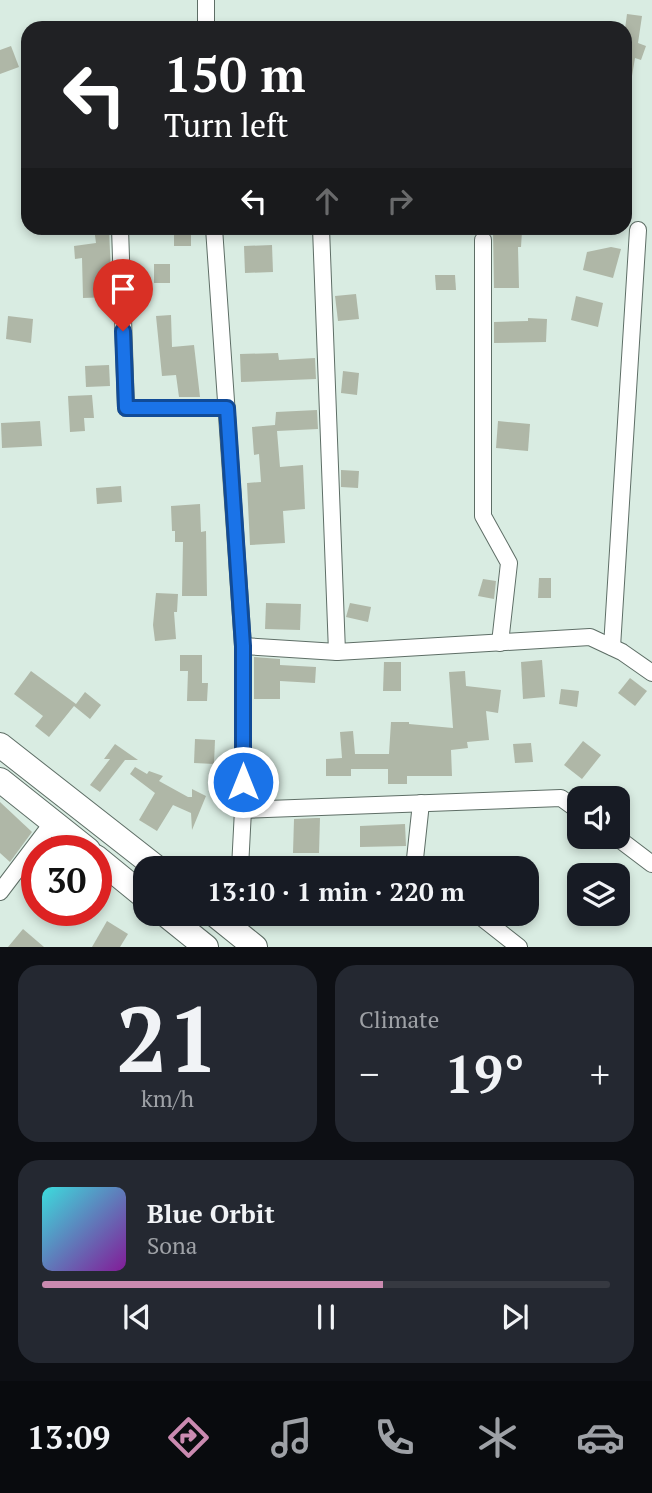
<!DOCTYPE html>
<html lang="en">
<head>
<meta charset="utf-8">
<style>
	body { margin:0; font-family:"PT Serif",serif; background:#242831; color:#f1f3f6; height:100vh; display:flex; flex-direction:column; font-size:26px; white-space:nowrap }
	* { box-sizing:border-box; margin:0 }
	p { font-size:23px; color:#9ea1a6 }
	.icon { flex:none; width:38px; height:38px; fill:none; stroke:currentColor; stroke-width:2; stroke-linecap:round; stroke-linejoin:round }
	.map { position:relative; height:947px; overflow:hidden }
	.sheet { display:flex; flex-direction:column; gap:18px; padding:18px; background:#0d0f14; flex:1 }
	.sheet>* { flex:none }
	.banner { position:absolute; left:21px; top:21px; width:611px; height:214px; border-radius:21px; box-shadow:0 4px 10px #0003; background:#202124; color:#fff; overflow:hidden }
	.buttons { position:absolute; left:567px; top:786px; display:grid; gap:14px }
	.buttons a { display:grid; place-items:center; width:63px; height:63px; border-radius:14px; background:#171b24; box-shadow:0 4px 10px #0003; font-size:35px }
	.speed { position:absolute; left:21px; top:835px; display:flex; gap:14px; font-size:35px; font-weight:700; text-align:center }
	.speed>* { display:grid; place-content:center; width:91px; height:91px; border-radius:50%; background:#171b24; box-shadow:0 4px 10px #0003; line-height:1 }
	.speed .limit { border:10px solid #d22; background:#fff; color:#111 }
	.pin { position:absolute; display:grid; place-items:center; width:60px; height:60px; color:#fff; margin:-72px -30px; border-radius:50% 50% 50% 0; rotate:-45deg; box-shadow:0 0 7px #0007 }
	.pin .icon { rotate:45deg }
	.me { position:absolute; width:77px; margin:-38px; rotate:0deg; stroke-linejoin:round; filter:drop-shadow(0 0 5px #0008) }
	.turn { display:flex; align-items:center; gap:24px; height:147px; padding:0 28px; font-size:32px }
	.turn .icon { width:91px; height:91px; stroke-width:2.5 }
	.turn b { display:block; font-size:49px; line-height:60px }
	.lanes { display:flex; align-items:center; height:66px; padding:0 28px; background:#0003; justify-content:center; gap:35px; direction:ltr }
	.lanes .off { opacity:.35 }
	.big { font-size:52px; font-weight:800; line-height:1.1 }
	.sheet .tile { flex:1; display:flex; flex-direction:column; justify-content:center; gap:10px; min-width:0; padding:0 24px; border-radius:21px; background:#242831 }
	.sheet .dial { align-items:center; gap:0 }
	.dial b { font-size:91px; line-height:1 }
	.song { display:flex; align-items:center; gap:21px }
	.cover { width:84px; height:84px; border-radius:10px; background:linear-gradient(135deg,hsl(180 70% 55%),hsl(290 70% 35%)) }
	.played { height:7px; border-radius:4px; background:linear-gradient(90deg,#ca8ab0 60%,#363941 60%) }
	.keys { display:flex; justify-content:space-around; direction:ltr }
	.heat { display:flex; justify-content:space-between; align-items:center; font-size:38px; direction:ltr }
	.sheet .tiles { flex:1; display:grid; gap:18px; grid-template-columns:1fr 1fr }
	.tile:last-child { grid-column:span 2 }
	.trip { position:absolute; left:133px; top:856px; width:406px; height:70px; border-radius:21px; background:#171b24; box-shadow:0 4px 10px #0003; font-weight:800; line-height:70px; text-align:center }
	.tab-bar { display:flex; height:112px; justify-content:space-around; align-items:center; background:#090b0e; color:#9ea1a6 }
	.tab-bar .icon { width:49px; height:49px }
	.tab-bar .active { color:#ca8ab0 }
	.tab-bar b { font-size:32px; color:#f1f3f6 }
	.map>svg:first-child { display:block }
	.building { fill:#afb7a7 }
	.lines { fill:none; stroke-linecap:round; stroke-linejoin:round }
	.street-casing { stroke:#5e6e66; stroke-width:18 }
	.primary-casing { stroke:#5e6e66; stroke-width:26 }
	.street { stroke:#fff; stroke-width:16 }
	.primary { stroke:#fff; stroke-width:24 }
	.route-casing { stroke:#114b97; stroke-width:18 }
	.route { stroke:#1a73e8; stroke-width:12 }
</style>
</head>
<body>
<div class="map">
<svg width="652" height="947" viewBox="0 0 652 947">
	<rect width="100%" height="100%" fill="#d9ece2"/>
	<!-- building -->
	<g class="building">
		<path d="M 627,14 L 642,16 L 638,43 L 646,46 L 641,60 L 635,58 L 632,76 L 625,75 L 625,29 Z"/>
		<path d="M 11,46 L 19,67 L 0,74 L 0,50 Z"/>
		<path d="M 94,228 L 109,228 L 112,297 L 83,298 L 82,258 L 75,259 L 74,246 L 96,243 Z"/>
		<rect x="174" y="228" width="17" height="18"/>
		<path d="M 493,230 L 522,231 L 521,247 L 518,247 L 519,288 L 494,288 Z"/>
		<path d="M 272,245 L 273,272 L 245,273 L 244,246 Z"/>
		<path d="M 611,247 L 621,249 L 613,278 L 583,270 L 587,252 Z"/>
		<rect x="154" y="264" width="16" height="19"/>
		<path d="M 435,275 L 455,275 L 456,290 L 436,290 Z"/>
		<path d="M 356,294 L 359,319 L 338,321 L 335,296 Z"/>
		<path d="M 576,296 L 603,303 L 598,327 L 571,320 Z"/>
		<path d="M 171,315 L 172,347 L 194,345 L 200,397 L 179,397 L 176,375 L 162,376 L 156,316 Z"/>
		<path d="M 8,316 L 33,319 L 31,343 L 6,339 Z"/>
		<path d="M 528,318 L 547,319 L 546,342 L 494,343 L 494,322 L 528,321 Z"/>
		<path d="M 278,353 L 279,360 L 315,358 L 316,379 L 241,382 L 240,354 Z"/>
		<path d="M 109,365 L 110,386 L 86,387 L 85,366 Z"/>
		<path d="M 343,371 L 359,373 L 357,395 L 341,393 Z"/>
		<path d="M 92,395 L 94,418 L 84,418 L 85,431 L 70,432 L 68,396 Z"/>
		<path d="M 317,410 L 318,429 L 277,431 L 280,467 L 303,465 L 305,509 L 283,511 L 285,543 L 250,545 L 247,483 L 261,482 L 259,454 L 254,455 L 252,427 L 275,425 L 276,412 Z"/>
		<path d="M 40,421 L 42,446 L 2,448 L 1,423 Z"/>
		<path d="M 498,421 L 530,424 L 528,451 L 496,448 Z"/>
		<path d="M 341,470 L 359,471 L 358,488 L 341,487 Z"/>
		<path d="M 121,486 L 122,502 L 97,504 L 96,488 Z"/>
		<path d="M 200,504 L 201,532 L 206,531 L 207,596 L 182,596 L 183,542 L 175,542 L 175,531 L 172,531 L 171,506 Z"/>
		<path d="M 539,578 L 551,578 L 551,598 L 538,598 Z"/>
		<path d="M 483,579 L 496,581 L 494,599 L 478,596 Z"/>
		<path d="M 156,593 L 178,594 L 177,612 L 174,612 L 176,639 L 155,641 L 153,625 Z"/>
		<path d="M 266,603 L 301,604 L 300,630 L 265,629 Z"/>
		<path d="M 350,603 L 371,607 L 368,622 L 346,617 Z"/>
		<path d="M 180,655 L 202,655 L 202,683 L 208,683 L 207,701 L 187,701 L 188,671 L 180,671 Z"/>
		<path d="M 254,657 L 280,659 L 280,665 L 316,667 L 315,683 L 280,681 L 280,699 L 254,699 Z"/>
		<path d="M 542,660 L 545,697 L 523,699 L 521,662 Z"/>
		<path d="M 384,662 L 401,662 L 401,691 L 383,691 Z"/>
		<path d="M 31,671 L 76,704 L 85,692 L 101,705 L 90,719 L 74,706 L 49,737 L 35,726 L 43,716 L 14,694 Z"/>
		<path d="M 465,671 L 466,686 L 501,690 L 498,713 L 486,711 L 489,740 L 467,742 L 468,748 L 451,750 L 452,776 L 407,776 L 407,784 L 388,784 L 388,769 L 351,769 L 351,776 L 326,776 L 326,759 L 342,758 L 340,732 L 353,731 L 355,754 L 389,754 L 391,722 L 409,722 L 409,724 L 453,728 L 449,672 Z"/>
		<path d="M 630,678 L 647,691 L 635,706 L 618,693 Z"/>
		<path d="M 561,689 L 579,691 L 577,707 L 559,704 Z"/>
		<path d="M 195,739 L 215,740 L 214,764 L 194,763 Z"/>
		<path d="M 583,741 L 601,755 L 582,779 L 564,765 Z"/>
		<path d="M 531,743 L 533,762 L 515,763 L 513,744 Z"/>
		<path d="M 115,744 L 138,760 L 125,760 L 100,792 L 90,785 L 110,759 L 104,759 Z"/>
		<path d="M 135,767 L 147,774 L 149,771 L 163,776 L 159,781 L 188,797 L 192,797 L 192,789 L 206,796 L 192,830 L 191,813 L 173,805 L 157,831 L 139,820 L 155,793 L 130,774 Z"/>
		<path d="M 0,802 L 32,832 L 10,862 L 0,853 Z"/>
		<path d="M 316,818 L 320,818 L 319,853 L 293,853 L 294,819 Z"/>
		<path d="M 405,824 L 406,846 L 360,847 L 360,826 Z"/>
		<path d="M 107,921 L 128,934 L 120,947 L 92,947 Z"/>
		<path d="M 23,929 L 44,947 L 8,947 Z"/>
	</g>
	<g class="lines">
		<defs>
			<g id="street">
				<path d="M 206,28 L 206,0"/>
				<path d="M 120,228 L 126,408 L 227,408"/>
				<path d="M 214,228 L 243,646 L 243,810 L 240,868"/>
				<path d="M 321,228 L 337,652"/>
				<path d="M 483,240 L 483,516 L 509,563 L 500,643"/>
				<path d="M 243,646 L 337,652 L 590,637 L 622,652 L 652,673"/>
				<path d="M 612,647 L 638,230"/>
				<path d="M 243,810 L 561,798 L 579,811"/>
				<path d="M 615,836 L 652,864"/>
				<path d="M 414,868 L 421,803"/>
				<path d="M 0,892 L 53,822"/>
				<path d="M 477,914 L 519,947"/>
			</g>
			<g id="primary">
				<path d="M 0,745 L 157,868"/>
				<path d="M 0,780 L 88,850"/>
				<path d="M 96,857 L 145,897"/>
				<path d="M 165,914 L 206,947"/>
				<path d="M 214,914 L 255,947"/>
			</g>
		</defs>
		<!-- street casing -->
		<use href="#street" class="street-casing"/>
		<!-- primary casing -->
		<use href="#primary" class="primary-casing"/>
		<!-- street -->
		<use href="#street" class="street"/>
		<!-- primary -->
		<use href="#primary" class="primary"/>
	</g>
	<g class="lines">
		<defs>
			<path id="route" d="M 123,331 L 126,408 L 227,408 L 243,646 L 243,782"/>
		</defs>
		<!-- route casing -->
		<use href="#route" class="route-casing"/>
		<!-- route -->
		<use href="#route" class="route"/>
	</g>
</svg>
<div class="buttons">
<a><svg class="icon" aria-label="sound" viewBox="0 0 24 24"><path d="M4 9h4l5-4v14l-5-4H4zM17 9q2 3 0 6"/></svg></a>
<a><svg class="icon" aria-label="layers" viewBox="0 0 24 24"><path d="M12 4l9 5-9 5-9-5zM3 14l9 5 9-5"/></svg></a>
</div>
<div class="speed"><div class="limit">30</div></div>
<div class="pin" style="left:123px;top:331px;background:#d93025"><svg class="icon" aria-label="arrive" viewBox="0 0 24 24"><path d="M6 21V4h12l-3 4 3 4H6"/></svg></div>
<svg class="me" style="left:243px;top:782px" viewBox="-20 -20 40 40"><circle r="17" fill="#1a73e8" stroke="#fff" stroke-width="3"/><path d="M0-11L8 9 0 5-8 9z" fill="#fff"/></svg>
<div class="trip">13:10 · 1 min · 220 m</div>
<div class="banner">
<div class="turn"><svg class="icon" aria-label="left" viewBox="0 0 24 24"><path d="M17 20v-9H6M10 6l-5 5 5 5"/></svg><div><b>150 m</b>Turn left</div></div>
<div class="lanes"><svg class="icon" aria-label="left" viewBox="0 0 24 24"><path d="M17 20v-9H6M10 6l-5 5 5 5"/></svg><svg class="icon off" aria-label="ahead" viewBox="0 0 24 24"><path d="M12 20V5M6 11l6-6 6 6"/></svg><svg class="icon off" aria-label="right" viewBox="0 0 24 24"><path d="M7 20v-9h11M14 6l5 5-5 5"/></svg></div>
</div>
</div>
<section class="sheet">
<div class="tiles">
<div class="tile dial"><b>21</b><p>km/h</p></div>
<div class="tile"><p>Climate</p>
<div class="heat"><a>−</a><b class="big">19°</b><a>+</a></div>
</div>
<div class="tile">
<div class="song"><i class="cover"></i><div><b>Blue Orbit</b><p>Sona</p></div></div>
<div class="played"></div>
<div class="keys"><svg class="icon" aria-label="previous" viewBox="0 0 24 24"><path d="M18 5L8 12l10 7zM5 5v14"/></svg><svg class="icon" aria-label="pause" viewBox="0 0 24 24"><path d="M8 5v14M16 5v14"/></svg><svg class="icon" aria-label="next" viewBox="0 0 24 24"><path d="M6 5l10 7-10 7zM19 5v14"/></svg></div>
</div>
</div>
</section>
<nav class="tab-bar">
<b>13:09</b>
<svg class="icon active" aria-label="directions" viewBox="0 0 24 24"><path d="M12 3l9 9-9 9-9-9zM9 14v-3h6M13 9l2 2-2 2"/></svg>
<svg class="icon" aria-label="music" viewBox="0 0 24 24"><path d="M9 18V5l10-2v13"/><circle cx="6" cy="18" r="3"/><circle cx="16" cy="16" r="3"/></svg>
<svg class="icon" aria-label="phone" viewBox="0 0 24 24"><path d="M5 4h4l2 5-3 2q2 4 5 5l2-3 5 2v4C11 20 4 13 5 4z"/></svg>
<svg class="icon" aria-label="climate" viewBox="0 0 24 24"><path d="M12 3v18M4 7l16 10M4 17L20 7"/></svg>
<svg class="icon" aria-label="car" viewBox="0 0 24 24"><path d="M5 17H2v-5l4-1 3-4h7l3 4 3 1v5h-3M9 17h6M6 11h13"/><circle cx="7" cy="17" r="2"/><circle cx="17" cy="17" r="2"/></svg>
</nav>
</body>
</html>
